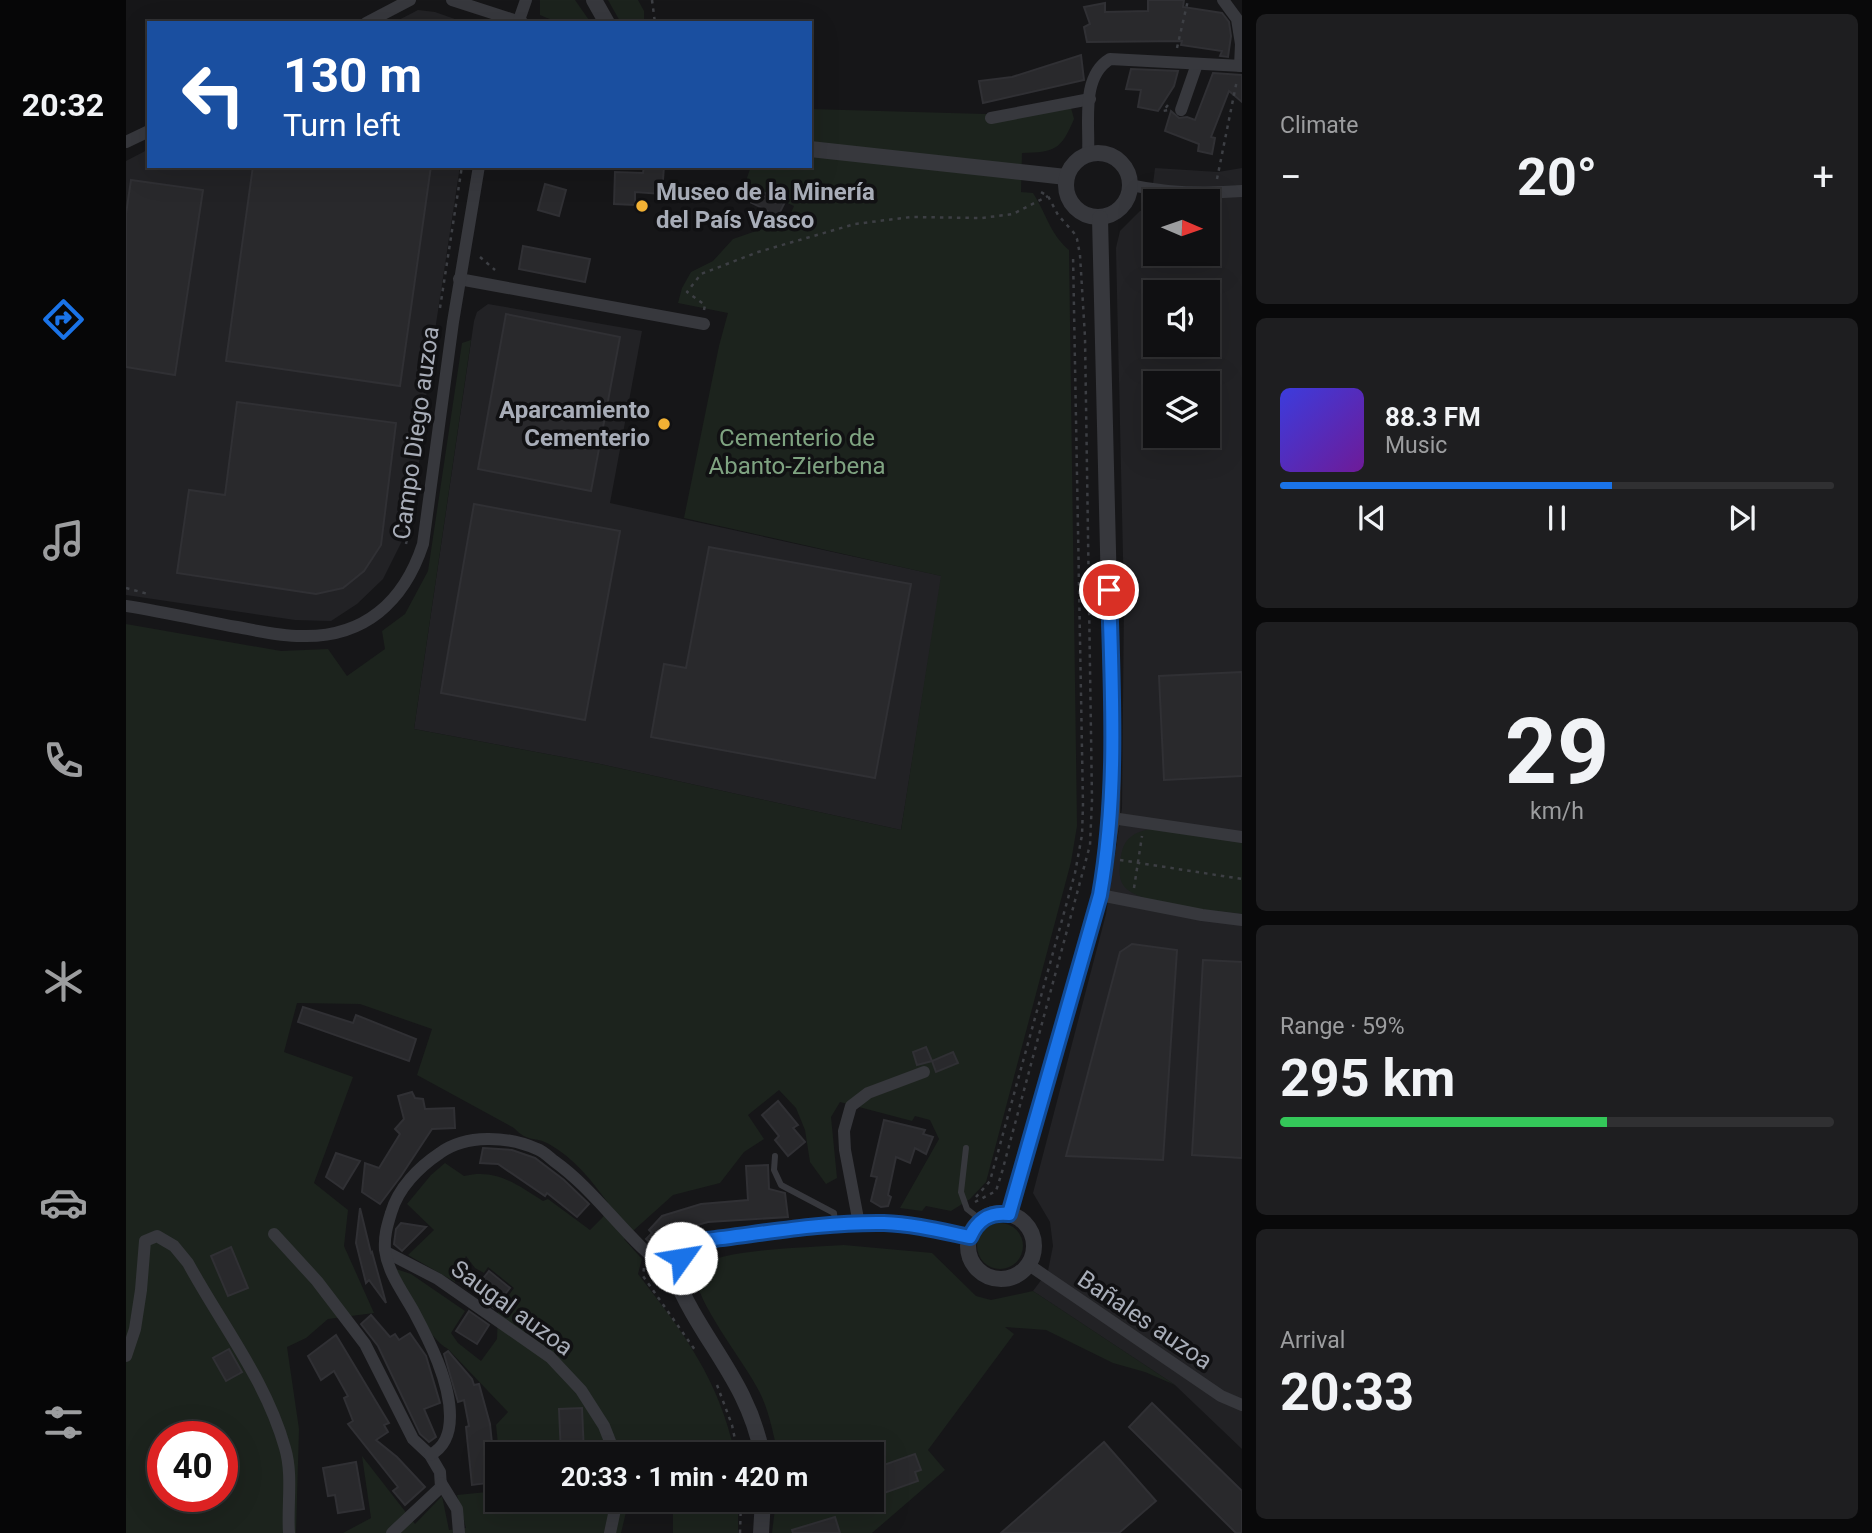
<!DOCTYPE html>
<html lang="en">
<head>
<meta charset="utf-8">
<style>
	body { margin:0; font-family:Roboto,sans-serif; background:#1e1e20; color:#f1f3f6; height:100vh; display:flex; flex-direction:column; font-size:26px; white-space:nowrap }
	* { box-sizing:border-box; margin:0 }
	p { font-size:23px; color:#9c9d9f }
	.icon { flex:none; width:38px; height:38px; fill:none; stroke:currentColor; stroke-width:2; stroke-linecap:round; stroke-linejoin:round }
	.map { position:relative; flex:1; overflow:hidden }
	.side { display:flex; flex-direction:column; gap:14px; padding:14px; background:#09090a; width:630px }
	.side>* { flex:none }
	.guide { position:absolute; left:21px; top:21px; width:665px; height:147px; border-radius:0px; box-shadow:0 7px 28px #0002,0 0 0 2px #303032; background:#1a4fa0; color:#fff; overflow:hidden }
	.needle { width:46px; rotate:92deg }
	.buttons { position:absolute; left:1017px; top:189px; display:grid; gap:14px }
	.buttons a { display:grid; place-items:center; width:77px; height:77px; border-radius:0px; background:#101012; box-shadow:0 7px 28px #0002,0 0 0 2px #303032; font-size:35px }
	.speed { position:absolute; left:21px; top:1421px; display:flex; gap:14px; font-size:35px; font-weight:700; text-align:center }
	.speed>* { display:grid; place-content:center; width:91px; height:91px; border-radius:50%; background:#101012; box-shadow:0 7px 28px #0002,0 0 0 2px #303032; line-height:1 }
	.speed .limit { border:10px solid #d22; background:#fff; color:#111 }
	.pin { position:absolute; display:grid; place-items:center; width:60px; height:60px; color:#fff; margin:-30px; border:4px solid #fff; border-radius:50%; box-shadow:0 2px 7px #0007 }
	.me { position:absolute; width:77px; margin:-38px; rotate:58deg; stroke-linejoin:round; filter:drop-shadow(0 0 5px #0008) }
	.turn { display:flex; align-items:center; gap:24px; height:147px; padding:0 21px; font-size:32px }
	.turn .icon { width:91px; height:91px; stroke-width:2.5 }
	.turn b { display:block; font-size:49px; line-height:60px }
	.big { font-size:52px; font-weight:700; line-height:1.1 }
	.side .tile { flex:1; display:flex; flex-direction:column; justify-content:center; gap:10px; min-width:0; padding:0 24px; border-radius:10px; background:#1e1e20 }
	.side .dial { align-items:center; gap:0 }
	.dial b { font-size:91px; line-height:1 }
	.song { display:flex; align-items:center; gap:21px }
	.cover { width:84px; height:84px; border-radius:10px; background:linear-gradient(135deg,hsl(240 70% 55%),hsl(280 70% 35%)) }
	.played { height:7px; border-radius:4px; background:linear-gradient(90deg,#1a73e8 60%,#303032 60%) }
	.keys { display:flex; justify-content:space-around; direction:ltr }
	.heat { display:flex; justify-content:space-between; align-items:center; font-size:38px; direction:ltr }
	.charge { height:10px; border-radius:5px; background:linear-gradient(90deg,#34c759 59%,#303032 0) }
	.trip { position:absolute; left:359px; top:1442px; width:399px; height:70px; border-radius:0px; background:#101012; box-shadow:0 7px 28px #0002,0 0 0 2px #303032; font-weight:700; line-height:70px; text-align:center }
	main { display:flex; flex:1; min-height:0 }
	.tabs { display:flex; flex-direction:column; width:126px; justify-content:space-around; align-items:center; background:#060607; color:#9c9d9f }
	.tabs .icon { width:49px; height:49px }
	.tabs .active { color:#1a73e8 }
	.tabs b { font-size:32px; color:#f1f3f6 }
	.map>svg:first-child { display:block }
	.built { fill:#222225; fill-rule:evenodd }
	.green { fill:#1c231d; fill-rule:evenodd }
	.building { fill:#29292c; stroke:#303034; stroke-width:2 }
	.lines { fill:none; stroke-linecap:round; stroke-linejoin:round }
	.path { stroke:#3d3f44; stroke-width:2.5; stroke-dasharray:3.5 5; stroke-linecap:butt }
	.service { stroke:#37383d; stroke-width:6 }
	.minor { stroke:#37383d; stroke-width:12 }
	.tertiary { stroke:#37383d; stroke-width:16 }
	.route-casing { stroke:#114b97; stroke-width:18 }
	.route { stroke:#1a73e8; stroke-width:12 }
	.poi-dot { fill:#f2b134; stroke:#111113; stroke-width:2.5 }
	.labels { text-anchor:middle; stroke-width:7; stroke-linejoin:round; paint-order:stroke }
	.poi-label { font-size:24px; font-weight:bold; fill:#a8adb8; stroke:#111113; text-anchor:start }
	.street-label { font-size:24px; fill:#a8adb8; stroke:#111113 }
	.park-label { font-size:24px; fill:#7fa381; stroke:#111113 }
</style>
</head>
<body>
<main>
<nav class="tabs">
<b>20:32</b>
<svg class="icon active" aria-label="directions" viewBox="0 0 24 24"><path d="M12 3l9 9-9 9-9-9zM9 14v-3h6M13 9l2 2-2 2"/></svg>
<svg class="icon" aria-label="music" viewBox="0 0 24 24"><path d="M9 18V5l10-2v13"/><circle cx="6" cy="18" r="3"/><circle cx="16" cy="16" r="3"/></svg>
<svg class="icon" aria-label="phone" viewBox="0 0 24 24"><path d="M5 4h4l2 5-3 2q2 4 5 5l2-3 5 2v4C11 20 4 13 5 4z"/></svg>
<svg class="icon" aria-label="climate" viewBox="0 0 24 24"><path d="M12 3v18M4 7l16 10M4 17L20 7"/></svg>
<svg class="icon" aria-label="car" viewBox="0 0 24 24"><path d="M5 17H2v-5l4-1 3-4h7l3 4 3 1v5h-3M9 17h6M6 11h13"/><circle cx="7" cy="17" r="2"/><circle cx="17" cy="17" r="2"/></svg>
<svg class="icon" aria-label="filters" viewBox="0 0 24 24"><path d="M4 7h16M4 17h16"/><circle cx="9" cy="7" r="2"/><circle cx="15" cy="17" r="2"/></svg>
</nav>
<div class="map">
<svg width="1116" height="1533" viewBox="0 0 1116 1533">
	<rect width="100%" height="100%" fill="#161618"/>
	<!-- built -->
	<g class="built">
		<path d="M 292,10 L 309,12 L 340,23 L 267,23 Z"/>
		<path d="M 23,149 L 23,166 L 334,166 L 303,370 L 290,492 L 277,539 L 257,579 L 231,604 L 205,621 L 169,620 L 0,595 L 0,161 Z"/>
		<path d="M 1029,168 L 1092,172 L 1116,168 L 1116,1449 L 1049,1385 L 907,1291 L 922,1271 L 927,1246 L 924,1222 L 907,1193 L 980,914 L 996,808 L 998,601 L 990,248 L 994,231 L 1014,211 L 1024,208 ZM 1029,201 L 1082,201 L 1082,254 L 1029,254 ZM 1029,292 L 1082,292 L 1082,345 L 1029,345 ZM 1029,383 L 1082,383 L 1082,436 L 1029,436 Z"/>
		<path d="M 362,304 L 516,331 L 484,503 L 816,576 L 775,830 L 474,764 L 288,729 L 348,321 L 351,312 Z"/>
	</g>
	<!-- green -->
	<g class="green">
		<path d="M 414,0 L 449,0 L 465,23 C 446,23 431,23 414,15 Z"/>
		<path d="M 482,0 L 512,0 L 518,11 L 518,23 L 495,23 Z"/>
		<path d="M 945,108 L 948,119 C 935,150 929,152 896,153 L 895,192 L 907,193 C 920,213 924,234 943,250 L 951,826 L 945,862 L 860,1182 L 844,1199 L 825,1211 L 800,1206 L 796,1211 L 774,1208 L 813,1139 L 804,1120 L 789,1116 L 786,1121 L 714,1102 L 705,1117 L 711,1178 L 700,1184 L 684,1162 L 679,1130 L 670,1108 L 653,1090 L 622,1115 L 638,1139 L 618,1152 L 594,1183 L 547,1195 L 498,1239 L 516,1259 L 512,1274 C 558,1333 593,1380 609,1454 L 373,1454 L 370,1425 L 382,1412 L 322,1349 C 300,1337 282,1292 270,1269 L 285,1274 L 339,1311 L 325,1333 L 332,1343 L 355,1361 L 371,1339 L 372,1310 L 388,1288 L 362,1267 L 358,1273 L 349,1268 L 340,1256 L 329,1282 L 282,1255 L 308,1230 L 281,1204 L 305,1175 L 319,1163 L 338,1176 C 371,1168 391,1185 417,1201 L 422,1199 L 464,1230 L 477,1217 L 482,1203 C 466,1181 448,1158 423,1144 C 409,1136 402,1143 388,1128 L 291,1075 L 306,1029 L 234,1004 L 171,1003 L 158,1052 L 227,1077 L 188,1183 L 222,1210 L 218,1246 L 248,1313 L 202,1319 L 180,1338 L 161,1347 L 173,1429 L 170,1533 L 0,1533 L 0,624 L 155,651 L 202,649 L 221,676 L 259,649 L 256,631 L 279,614 L 302,571 L 336,343 L 345,340 L 288,729 L 474,764 L 775,830 L 815,576 L 558,518 L 593,346 L 602,313 L 552,303 L 556,288 L 565,272 L 587,261 L 607,239 L 662,220 L 668,206 L 619,184 L 625,166 L 684,166 L 684,109 L 859,114 ZM 37,1437 L 96,1437 L 96,1496 L 37,1496 Z"/>
		<path d="M 1025,829 L 1116,843 L 1116,914 C 1092,910 1006,906 996,883 C 992,875 994,864 995,856 C 998,838 1008,832 1025,829 Z"/>
		<circle cx="874" cy="1246" r="23"/>
		<path d="M 718,1245 L 806,1253 L 850,1296 L 865,1300 L 907,1291 L 1049,1385 L 1019,1372 L 987,1363 L 920,1330 L 879,1327 L 888,1334 L 802,1450 L 819,1470 L 746,1533 L 646,1533 L 650,1500 L 746,1500 L 746,1454 L 652,1454 C 647,1433 643,1410 633,1391 C 617,1359 567,1300 568,1267 C 602,1248 678,1248 718,1245 Z"/>
		<path d="M 236,1456 L 289,1524 L 316,1496 L 323,1530 L 340,1528 L 331,1495 L 371,1491 L 371,1500 L 503,1500 L 495,1533 L 217,1533 L 245,1518 Z"/>
		<path d="M 527,1500 L 612,1500 L 612,1533 L 547,1533 L 547,1502 Z"/>
	</g>
	<!-- building -->
	<g class="building">
		<path d="M 1022,0 L 1058,0 L 1057,7 L 1096,13 L 1103,22 L 1105,36 L 1102,57 L 1094,56 L 1096,51 L 1055,45 L 1056,41 L 961,42 L 958,27 L 964,24 L 958,7 L 979,3 L 979,12 L 1022,11 Z"/>
		<path d="M 955,55 L 958,80 L 857,103 L 853,81 L 886,77 Z"/>
		<path d="M 1005,69 L 1052,71 L 1048,86 L 1032,111 L 1012,107 L 1015,90 L 1000,89 Z"/>
		<path d="M 1087,73 L 1116,75 L 1116,102 L 1103,91 L 1085,137 L 1089,138 L 1086,154 L 1072,151 L 1073,144 L 1039,131 L 1045,111 L 1053,118 L 1061,117 L 1069,120 Z"/>
		<path d="M 127,166 L 305,166 L 274,386 L 100,361 Z"/>
		<path d="M 518,166 L 538,166 L 536,194 L 509,192 L 509,205 L 488,204 L 489,172 L 517,173 Z"/>
		<path d="M 5,180 L 77,190 L 49,375 L 0,367 L 0,214 Z"/>
		<path d="M 419,184 L 440,190 L 433,216 L 412,210 Z"/>
		<path d="M 619,184 L 659,202 L 652,216 L 612,196 Z"/>
		<path d="M 397,246 L 464,259 L 459,282 L 393,269 Z"/>
		<path d="M 380,314 L 494,337 L 465,491 L 352,469 Z"/>
		<path d="M 111,402 L 270,423 L 255,545 L 238,571 L 217,588 L 190,594 L 51,573 L 63,490 L 99,495 Z"/>
		<path d="M 348,504 L 494,531 L 459,720 L 315,693 Z"/>
		<path d="M 583,547 L 785,584 L 749,778 L 525,737 L 538,664 L 560,668 Z"/>
		<path d="M 1116,672 L 1116,776 L 1038,780 L 1033,676 Z"/>
		<path d="M 1006,944 L 1051,950 L 1037,1160 L 940,1156 L 994,952 Z"/>
		<path d="M 1077,960 L 1116,962 L 1116,1158 L 1066,1155 Z"/>
		<path d="M 177,1007 L 227,1023 L 230,1015 L 290,1039 L 283,1061 L 172,1022 Z"/>
		<path d="M 800,1047 L 806,1061 L 791,1065 L 787,1052 Z"/>
		<path d="M 827,1052 L 832,1063 L 810,1072 L 806,1061 Z"/>
		<path d="M 286,1092 L 289,1098 L 297,1099 L 299,1109 L 328,1108 L 329,1128 L 306,1129 L 275,1176 L 254,1204 L 236,1192 L 239,1163 L 253,1168 L 274,1134 L 269,1129 L 278,1119 L 272,1096 Z"/>
		<path d="M 652,1101 L 672,1125 L 667,1128 L 679,1142 L 662,1156 L 649,1140 L 653,1136 L 636,1115 Z"/>
		<path d="M 758,1120 L 799,1130 L 797,1134 L 807,1137 L 800,1154 L 789,1148 L 784,1163 L 770,1157 L 762,1195 L 765,1197 L 762,1206 L 755,1207 L 745,1201 L 751,1177 L 745,1176 Z"/>
		<path d="M 357,1148 L 386,1150 L 409,1158 L 438,1180 L 463,1204 L 451,1217 L 421,1193 L 419,1196 L 372,1164 L 354,1163 Z"/>
		<path d="M 210,1153 L 234,1161 L 217,1189 L 200,1177 Z"/>
		<path d="M 642,1165 L 643,1189 L 659,1193 L 662,1217 L 582,1222 L 550,1231 L 532,1250 L 520,1239 L 526,1233 L 523,1230 L 536,1216 L 575,1204 L 622,1200 L 620,1166 Z"/>
		<path d="M 234,1208 L 245,1253 L 246,1252 L 260,1303 L 243,1280 L 240,1283 L 230,1243 Z"/>
		<path d="M 275,1223 L 300,1227 L 276,1251 L 268,1244 L 270,1229 Z"/>
		<path d="M 105,1247 L 122,1288 L 102,1296 L 85,1256 Z"/>
		<path d="M 363,1271 L 384,1288 L 368,1308 L 347,1291 Z"/>
		<path d="M 343,1311 L 363,1325 L 351,1344 L 330,1331 Z"/>
		<path d="M 245,1315 L 264,1337 L 269,1334 L 273,1340 L 284,1333 L 300,1356 L 314,1403 L 298,1409 L 310,1437 L 303,1442 L 294,1434 L 252,1346 L 235,1324 Z"/>
		<path d="M 210,1335 L 263,1423 L 258,1425 L 262,1432 L 250,1440 L 271,1457 L 299,1487 L 279,1505 L 267,1491 L 272,1487 L 222,1424 L 227,1421 L 218,1398 L 222,1396 L 208,1371 L 195,1380 L 182,1356 Z"/>
		<path d="M 103,1349 L 116,1372 L 100,1381 L 87,1358 Z"/>
		<path d="M 322,1351 L 346,1379 L 348,1385 L 353,1384 L 364,1424 L 370,1482 L 346,1485 L 340,1427 L 343,1426 L 338,1400 L 332,1402 L 318,1354 Z"/>
		<path d="M 1026,1403 L 1116,1491 L 1116,1533 L 1110,1533 L 1003,1427 Z"/>
		<path d="M 456,1408 L 458,1454 L 435,1454 L 433,1409 Z"/>
		<path d="M 978,1442 L 1030,1501 L 993,1533 L 875,1533 Z"/>
		<path d="M 789,1454 L 795,1470 L 789,1472 L 792,1481 L 758,1493 L 749,1468 Z"/>
		<path d="M 230,1462 L 238,1509 L 212,1513 L 209,1495 L 202,1496 L 197,1468 Z"/>
		<path d="M 709,1517 L 714,1533 L 667,1533 L 666,1530 Z"/>
	</g>
	<g class="lines">
		<!-- path -->
		<g class="path">
			<path d="M 526,0 L 529,23"/>
			<path d="M 1051,48 L 1062,0"/>
			<path d="M 1042,105 L 1037,111 L 1043,110"/>
			<path d="M 1091,179 L 1111,80"/>
			<path d="M 354,257 L 369,270"/>
			<path d="M 314,308 L 336,166"/>
			<path d="M 578,310 L 579,305 L 561,292 L 575,274 L 632,252 L 729,224 L 785,217 L 856,218 L 887,214 L 922,196"/>
			<path d="M 280,544 L 284,523"/>
			<path d="M 0,588 L 22,594"/>
			<path d="M 994,860 L 1116,879"/>
			<path d="M 1008,888 L 1016,836"/>
			<path d="M 850,1197 L 864,1181 L 949,873 L 956,835 L 957,805 L 947,254"/>
			<path d="M 849,1202 L 870,1191 L 876,1172 L 964,845 L 966,800 L 959,337 L 954,255 L 951,239 L 948,233 L 932,215 L 922,196 L 913,191"/>
			<path d="M 518,1268 L 517,1276 L 569,1350"/>
			<path d="M 591,1385 L 606,1425 L 612,1454"/>
			<path d="M 614,1533 L 615,1500"/>
		</g>
		<!-- service -->
		<g class="service">
			<path d="M 840,1148 L 835,1192 L 841,1209 L 855,1220"/>
			<path d="M 649,1156 L 648,1170 L 655,1185 L 708,1213 L 709,1222"/>
		</g>
		<!-- minor -->
		<g class="minor">
			<path d="M 326,0 L 397,23"/>
			<path d="M 1097,0 L 1111,19 L 1115,44 L 1114,66"/>
			<path d="M 240,23 L 284,0"/>
			<path d="M 392,23 L 400,0"/>
			<path d="M 1055,110 L 1071,64"/>
			<path d="M 865,118 L 964,99"/>
			<path d="M 0,142 L 23,131"/>
			<path d="M 962,154 C 964,124 954,77 984,59 L 1116,66"/>
			<path d="M 1004,185 C 1041,193 1078,194 1116,191"/>
			<path d="M 333,279 L 578,324"/>
			<path d="M 0,606 C 37,612 74,620 111,627 C 132,631 153,636 175,636 C 238,638 278,602 297,544 L 327,322 L 353,166"/>
			<path d="M 986,818 L 1116,837"/>
			<path d="M 974,895 L 1076,915 L 1116,920"/>
			<path d="M 733,1224 L 719,1150 L 718,1131 L 725,1106 L 742,1093 L 798,1072"/>
			<path d="M 148,1234 L 191,1281 L 239,1344 L 287,1439 L 304,1455 L 314,1472 L 315,1487 L 266,1533"/>
			<path d="M 260,1252 L 312,1279 L 424,1357 L 455,1390 L 478,1426 L 489,1454"/>
			<path d="M 903,1265 L 1095,1396 L 1116,1405"/>
			<path d="M 0,1356 L 9,1329 L 15,1290 L 19,1241 L 31,1236 L 48,1246 L 62,1263 C 95,1324 140,1380 159,1448 C 167,1475 161,1505 163,1533"/>
			<path d="M 304,1455 C 319,1447 324,1434 324,1416 C 324,1382 304,1342 288,1312 C 277,1292 262,1273 259,1250 C 258,1236 261,1226 265,1213 C 272,1188 293,1167 314,1153 C 340,1134 382,1136 411,1149 C 417,1151 423,1157 428,1161 C 473,1193 502,1243 548,1274"/>
			<path d="M 315,1483 L 331,1509 L 333,1533"/>
			<path d="M 484,1533 L 491,1500"/>
		</g>
		<!-- tertiary -->
		<g class="tertiary">
			<path d="M 468,0 L 481,23"/>
			<path d="M 684,149 L 940,177"/>
			<circle cx="972" cy="185" r="32"/>
			<circle cx="875" cy="1246" r="33"/>
			<path d="M 883,1214 L 974,895 L 986,818 L 987,758 L 974,218"/>
			<path d="M 636,1454 C 622,1380 574,1340 548,1274 C 556,1257 562,1248 580,1240 C 639,1233 698,1222 758,1223 C 787,1224 815,1231 844,1237"/>
			<path d="M 635,1533 L 637,1500"/>
		</g>
	</g>
	<g class="lines">
		<defs>
			<path id="route" d="M 555,1258 L 565,1247 L 580,1240 C 639,1233 698,1222 758,1223 C 787,1224 815,1231 844,1237 C 852,1219 864,1212 883,1214 L 974,895 C 992,793 986,693 983,590"/>
		</defs>
		<!-- route casing -->
		<use href="#route" class="route-casing"/>
		<!-- route -->
		<use href="#route" class="route"/>
	</g>
	<!-- markers -->
	<g class="poi-dot">
		<circle cx="516" cy="206" r="7"/>
		<circle cx="538" cy="424" r="7"/>
	</g>
	<g class="labels">
		<!-- poi labels -->
		<g class="poi-label">
			<text x="530" y="200">Museo de la Minería<tspan x="530" dy="28">del País Vasco</tspan></text>
			<text x="524" y="418" text-anchor="end">Aparcamiento<tspan x="524" dy="28">Cementerio</tspan></text>
		</g>
		<!-- street labels -->
		<g class="street-label">
			<text transform="translate(290 433) rotate(-82)" y="8">Campo Diego auzoa</text>
			<text transform="translate(386 1308) rotate(36)" y="8">Saugal auzoa</text>
			<text transform="translate(1019 1320) rotate(34)" y="8">Bañales auzoa</text>
		</g>
		<!-- park labels -->
		<g class="park-label">
			<text x="671" y="446">Cementerio de<tspan x="671" dy="28">Abanto-Zierbena</tspan></text>
		</g>
	</g>
</svg>
<div class="buttons">
<a><svg class="needle" viewBox="-14 -14 28 28"><path d="M0-13l5 13h-10z" fill="#e53935"/><path d="M0 13l5-13h-10z" fill="#9c9d9f"/></svg></a>
<a><svg class="icon" aria-label="sound" viewBox="0 0 24 24"><path d="M4 9h4l5-4v14l-5-4H4zM17 9q2 3 0 6"/></svg></a>
<a><svg class="icon" aria-label="layers" viewBox="0 0 24 24"><path d="M12 4l9 5-9 5-9-5zM3 14l9 5 9-5"/></svg></a>
</div>
<div class="speed"><div class="limit">40</div></div>
<div class="pin" style="left:983px;top:590px;background:#d93025"><svg class="icon" aria-label="arrive" viewBox="0 0 24 24"><path d="M6 21V4h12l-3 4 3 4H6"/></svg></div>
<svg class="me" style="left:555px;top:1258px" viewBox="-20 -20 40 40"><circle r="19" fill="#fff"/><path d="M0-13L10 11 0 6-10 11z" fill="#1a73e8"/></svg>
<div class="trip">20:33 · 1 min · 420 m</div>
<div class="guide">
<div class="turn"><svg class="icon" aria-label="left" viewBox="0 0 24 24"><path d="M17 20v-9H6M10 6l-5 5 5 5"/></svg><div><b>130 m</b>Turn left</div></div>
</div>
</div>
<section class="side">
<div class="tile"><p>Climate</p>
<div class="heat"><a>−</a><b class="big">20°</b><a>+</a></div>
</div>
<div class="tile">
<div class="song"><i class="cover"></i><div><b>88.3 FM</b><p>Music</p></div></div>
<div class="played"></div>
<div class="keys"><svg class="icon" aria-label="previous" viewBox="0 0 24 24"><path d="M18 5L8 12l10 7zM5 5v14"/></svg><svg class="icon" aria-label="pause" viewBox="0 0 24 24"><path d="M8 5v14M16 5v14"/></svg><svg class="icon" aria-label="next" viewBox="0 0 24 24"><path d="M6 5l10 7-10 7zM19 5v14"/></svg></div>
</div>
<div class="tile dial"><b>29</b><p>km/h</p></div>
<div class="tile"><p>Range · 59%</p><b class="big">295 km</b><div class="charge"></div></div>
<div class="tile"><p>Arrival</p><b class="big">20:33</b></div>
</section>
</main>
</body>
</html>
